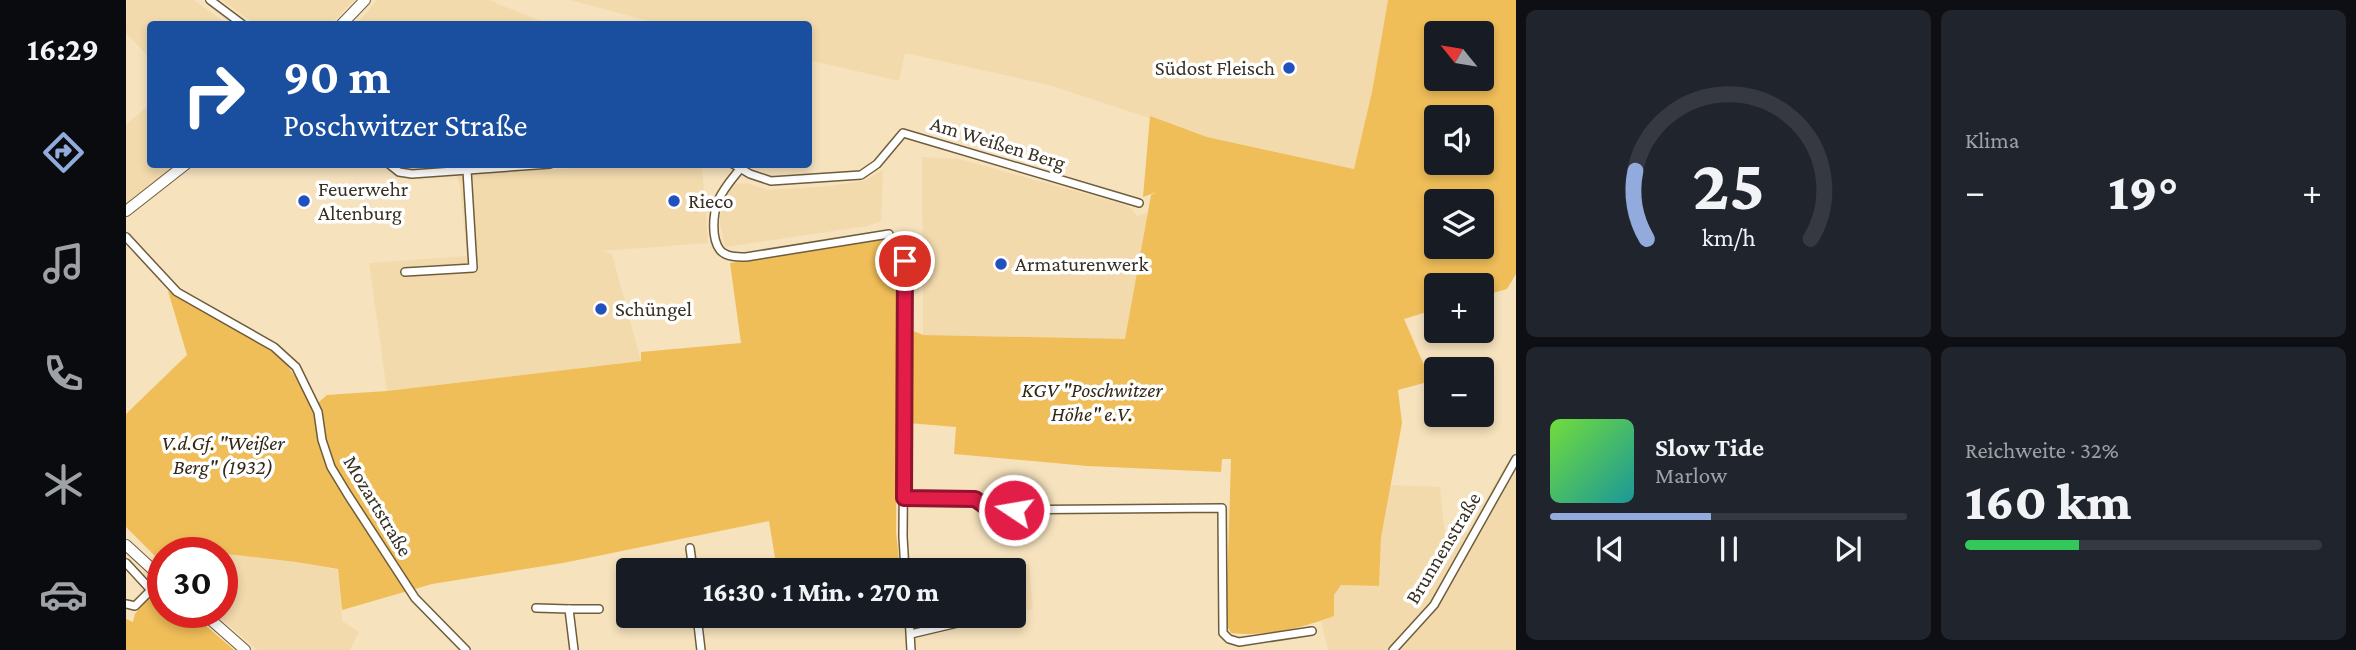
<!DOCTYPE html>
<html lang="de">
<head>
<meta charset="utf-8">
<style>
	body { margin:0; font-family:"Crimson Pro",serif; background:#20242c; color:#f1f3f6; height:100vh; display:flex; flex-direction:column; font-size:26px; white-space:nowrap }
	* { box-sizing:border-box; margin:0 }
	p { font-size:23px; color:#9ea1a6 }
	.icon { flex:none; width:38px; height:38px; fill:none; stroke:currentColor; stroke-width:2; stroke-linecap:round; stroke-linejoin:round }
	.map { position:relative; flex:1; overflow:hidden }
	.side { display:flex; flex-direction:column; gap:10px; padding:10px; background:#0d0f14; width:840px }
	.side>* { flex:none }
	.guide { position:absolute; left:21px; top:21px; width:665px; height:147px; border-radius:7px; box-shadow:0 4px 10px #0003; background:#1a4fa0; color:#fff; overflow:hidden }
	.needle { width:46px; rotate:300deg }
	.fabs { position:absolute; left:1298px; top:21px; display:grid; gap:14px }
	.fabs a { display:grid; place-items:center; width:70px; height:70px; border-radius:7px; background:#171b24; box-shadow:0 4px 10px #0003; font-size:35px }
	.speed { position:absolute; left:21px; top:537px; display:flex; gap:14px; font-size:35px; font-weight:700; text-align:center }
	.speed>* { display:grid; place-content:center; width:91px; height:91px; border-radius:50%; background:#171b24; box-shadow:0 4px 10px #0003; line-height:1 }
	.speed .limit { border:10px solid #d22; background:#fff; color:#111 }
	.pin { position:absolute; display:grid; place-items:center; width:60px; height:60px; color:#fff; margin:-30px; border:4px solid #fff; border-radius:50%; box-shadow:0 2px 7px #0007 }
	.me { position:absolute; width:77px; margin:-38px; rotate:282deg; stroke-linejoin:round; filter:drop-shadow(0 0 5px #0008) }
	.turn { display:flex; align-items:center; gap:24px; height:147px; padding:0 21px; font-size:32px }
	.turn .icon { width:91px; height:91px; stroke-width:2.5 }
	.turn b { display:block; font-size:49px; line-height:60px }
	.big { font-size:52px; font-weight:800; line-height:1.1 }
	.side .card { flex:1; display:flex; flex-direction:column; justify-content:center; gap:10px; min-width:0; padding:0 24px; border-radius:10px; background:#20242c }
	.side .dial { align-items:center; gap:0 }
	.dial svg { height:182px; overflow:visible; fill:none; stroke:#363941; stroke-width:7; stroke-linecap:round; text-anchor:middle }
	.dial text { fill:#f1f3f6; stroke:none }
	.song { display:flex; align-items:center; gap:21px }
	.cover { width:84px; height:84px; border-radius:10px; background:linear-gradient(135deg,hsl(100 70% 55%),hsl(180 70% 35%)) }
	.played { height:7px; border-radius:4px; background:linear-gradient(90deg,#93aadd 45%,#363941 45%) }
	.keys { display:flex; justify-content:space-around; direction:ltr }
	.heat { display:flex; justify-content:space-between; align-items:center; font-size:38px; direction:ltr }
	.charge { height:10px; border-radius:5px; background:linear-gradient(90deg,#34c759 32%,#363941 0) }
	.side .tiles { flex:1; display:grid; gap:10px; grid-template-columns:repeat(2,1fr) }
	.trip { position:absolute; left:490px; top:558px; width:410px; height:70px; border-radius:7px; background:#171b24; box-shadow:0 4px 10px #0003; font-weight:800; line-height:70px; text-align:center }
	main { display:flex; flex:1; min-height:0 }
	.tab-bar { display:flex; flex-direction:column; width:126px; justify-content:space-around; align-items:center; background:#090b0e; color:#9ea1a6 }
	.tab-bar .icon { width:49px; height:49px }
	.tab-bar .on { color:#93aadd }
	.tab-bar b { font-size:32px; color:#f1f3f6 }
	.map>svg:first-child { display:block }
	.built { fill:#f2daad }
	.green { fill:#f0be59; fill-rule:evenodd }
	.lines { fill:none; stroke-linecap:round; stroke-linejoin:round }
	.street-casing { stroke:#6e5d3b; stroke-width:10 }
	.secondary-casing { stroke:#6e5d3b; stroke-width:12 }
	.street { stroke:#fff; stroke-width:7 }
	.secondary { stroke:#fff; stroke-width:10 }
	.route-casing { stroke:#92132f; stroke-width:18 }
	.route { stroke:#e11d48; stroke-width:12 }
	.poi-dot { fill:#2151bf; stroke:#fff; stroke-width:2.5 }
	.labels { text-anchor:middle; stroke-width:7; stroke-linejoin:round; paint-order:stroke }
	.poi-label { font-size:21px; fill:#383122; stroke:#fff; text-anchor:start }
	.street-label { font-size:21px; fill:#383122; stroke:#fff }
	.park-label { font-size:21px; font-style:italic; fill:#332814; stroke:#fff }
</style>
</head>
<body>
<main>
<nav class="tab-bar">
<b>16:29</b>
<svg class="icon on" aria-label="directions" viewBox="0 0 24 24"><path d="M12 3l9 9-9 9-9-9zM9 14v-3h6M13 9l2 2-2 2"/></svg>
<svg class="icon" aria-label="music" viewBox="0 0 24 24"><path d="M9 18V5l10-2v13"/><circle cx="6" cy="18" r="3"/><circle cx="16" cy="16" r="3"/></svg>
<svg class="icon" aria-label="phone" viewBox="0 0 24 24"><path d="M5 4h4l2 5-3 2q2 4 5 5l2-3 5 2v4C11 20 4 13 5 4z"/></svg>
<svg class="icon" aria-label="climate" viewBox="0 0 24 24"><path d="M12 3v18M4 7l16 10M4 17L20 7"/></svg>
<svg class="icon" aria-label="car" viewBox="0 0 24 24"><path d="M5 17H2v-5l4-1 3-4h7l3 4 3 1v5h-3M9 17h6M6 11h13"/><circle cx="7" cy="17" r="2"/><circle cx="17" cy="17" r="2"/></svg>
</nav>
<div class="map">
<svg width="1390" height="650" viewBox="0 0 1390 650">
	<rect width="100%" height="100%" fill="#f6e2bd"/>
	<!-- built -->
	<g class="built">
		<path d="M 1,0 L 68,0 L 101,24 L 24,24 L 24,58 L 0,33 Z"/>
		<path d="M 96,0 L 228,0 L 205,24 L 129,24 Z"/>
		<path d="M 251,0 L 363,0 L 421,24 L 231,24 Z"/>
		<path d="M 444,0 L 1262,0 L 1246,92 L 1229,169 L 1081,137 L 923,85 L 779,53 L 773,81 L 683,60 L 682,24 L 534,24 Z"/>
		<path d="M 24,104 L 24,164 L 51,165 L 0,204 L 0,125 Z"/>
		<path d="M 796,157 L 833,159 L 1003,206 L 1011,216 L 1022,212 L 999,340 L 797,335 Z"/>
		<path d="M 422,164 L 421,170 L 505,164 L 576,165 L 582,243 L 476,251 L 486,254 L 515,361 L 261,391 L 243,263 L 341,256 L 334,186 L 328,166 L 285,167 L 279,165 Z"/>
		<path d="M 757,170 L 755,221 L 741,226 L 599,247 L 594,223 L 595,206 L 600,193 L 609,184 L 621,183 L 641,190 L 704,186 L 737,181 Z"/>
		<path d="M 1380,464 L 1390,470 L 1390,650 L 1202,650 L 1195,621 L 1208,616 L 1208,595 L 1215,585 L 1253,586 L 1255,538 L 1265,485 L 1314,487 L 1319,535 L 1342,532 Z"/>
		<path d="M 83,551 L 170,562 L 212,570 L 216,621 L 233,632 L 224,650 L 131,650 L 89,613 L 96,612 L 96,553 L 82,553 Z"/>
		<path d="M 903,564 L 907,609 L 887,613 L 887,570 L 849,570 Z"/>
	</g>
	<!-- green -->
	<g class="green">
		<path d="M 1262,0 L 1390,0 L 1390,274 L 1381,289 L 1356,296 L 1356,285 L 1311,285 L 1311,309 L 1278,319 L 1305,381 L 1272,390 L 1276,423 L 1255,538 L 1253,586 L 1215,585 L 1208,595 L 1208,616 C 1176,628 1140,637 1105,633 L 1100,624 L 1105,459 L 1096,459 L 1095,472 L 961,466 L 828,454 L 830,427 L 782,423 L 783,329 L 797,335 L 999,339 L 1025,195 L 1031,192 L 1017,197 L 1024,116 L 1081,137 L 1228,169 L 1246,92 ZM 1311,33 L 1356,33 L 1356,79 L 1311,79 ZM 1311,117 L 1356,117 L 1356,163 L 1311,163 ZM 1311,201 L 1356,201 L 1356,247 L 1311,247 Z"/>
		<path d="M 772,237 L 770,532 L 774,570 L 651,570 L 643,521 L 437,563 L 306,584 L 216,610 L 212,569 L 170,562 L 84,552 L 37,553 L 37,564 L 0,527 L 0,414 L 61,355 L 42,291 C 80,314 126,330 158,362 C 170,375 178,392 186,408 L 201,395 L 261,391 L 515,361 L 515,352 L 615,343 L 604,263 Z"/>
		<path d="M 34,585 L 37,587 L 37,612 L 65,613 L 108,650 L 0,650 L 0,619 L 7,622 L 9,614 L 25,595 L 29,597 L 32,594 L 29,591 Z"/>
	</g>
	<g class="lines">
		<defs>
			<g id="street">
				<path d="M 84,0 L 116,24"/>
				<path d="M 263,164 L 273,172 L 286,174 L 424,164"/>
				<path d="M 607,164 L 624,174 L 645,181 L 735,175 L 751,164 L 777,133 L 1013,203"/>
				<path d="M 614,169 C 606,179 597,189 592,201 C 587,214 585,238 594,250 C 600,257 611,257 620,257 L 763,234"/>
				<path d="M 0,237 L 51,292 L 148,347 L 170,367 L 192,412 L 196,440 L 205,467 L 222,495 L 289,598 L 340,650"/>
				<path d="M 779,261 L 777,537 L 779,570"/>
				<path d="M 279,272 L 347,268 L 341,170"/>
				<path d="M 778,498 L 849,499 L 865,510 L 1096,508 L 1097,633 L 1103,639 L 1113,642 L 1186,631"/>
				<path d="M 564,548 L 567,570"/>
				<path d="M 0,563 L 25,590 L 9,606 L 0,604"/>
				<path d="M 410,608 L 443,609 L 448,650"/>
				<path d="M 443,609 L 473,609"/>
				<path d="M 571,616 L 575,650"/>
				<path d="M 783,616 L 785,650"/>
				<path d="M 785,634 L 861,616"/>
				<path d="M 1267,650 L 1308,605 L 1390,459"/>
			</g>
			<g id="secondary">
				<path d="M 216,24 L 239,0"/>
				<path d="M 0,211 L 60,164"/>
				<path d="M 0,545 L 37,579"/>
				<path d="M 76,612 L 119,650"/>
			</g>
		</defs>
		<!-- street casing -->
		<use href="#street" class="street-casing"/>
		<!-- secondary casing -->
		<use href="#secondary" class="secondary-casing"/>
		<!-- street -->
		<use href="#street" class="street"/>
		<!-- secondary -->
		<use href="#secondary" class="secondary"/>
	</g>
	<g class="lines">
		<defs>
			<path id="route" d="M 779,261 L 778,498 L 849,499 L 865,510 L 888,510"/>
		</defs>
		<!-- route casing -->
		<use href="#route" class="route-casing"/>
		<!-- route -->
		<use href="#route" class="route"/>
	</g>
	<!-- markers -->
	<g class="poi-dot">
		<circle cx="1163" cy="68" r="7"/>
		<circle cx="178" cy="201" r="7"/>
		<circle cx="548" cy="201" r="7"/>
		<circle cx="875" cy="264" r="7"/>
		<circle cx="475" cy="309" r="7"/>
	</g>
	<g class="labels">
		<!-- poi labels -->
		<g class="poi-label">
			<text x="1149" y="75" text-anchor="end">Südost Fleisch</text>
			<text x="192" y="196">Feuerwehr<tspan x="192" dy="24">Altenburg</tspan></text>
			<text x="562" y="208">Rieco</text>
			<text x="889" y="271">Armaturenwerk</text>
			<text x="489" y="316">Schüngel</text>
		</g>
		<!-- street labels -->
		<g class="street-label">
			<text transform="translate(872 143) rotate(17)" y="7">Am Weißen Berg</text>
			<text transform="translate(252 506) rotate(59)" y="7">Mozartstraße</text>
			<text transform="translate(1317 548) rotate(-59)" y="7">Brunnenstraße</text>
		</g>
		<!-- park labels -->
		<g class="park-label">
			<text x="966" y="397">KGV "Poschwitzer<tspan x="966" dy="24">Höhe" e.V.</tspan></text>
			<text x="97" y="450">V.d.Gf. "Weißer<tspan x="97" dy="24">Berg" (1932)</tspan></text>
		</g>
	</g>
</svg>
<div class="fabs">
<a><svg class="needle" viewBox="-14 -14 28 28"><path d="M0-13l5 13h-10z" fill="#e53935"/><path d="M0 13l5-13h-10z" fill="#9ea1a6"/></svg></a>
<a><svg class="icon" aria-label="sound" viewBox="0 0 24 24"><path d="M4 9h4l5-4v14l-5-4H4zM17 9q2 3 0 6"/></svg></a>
<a><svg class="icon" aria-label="layers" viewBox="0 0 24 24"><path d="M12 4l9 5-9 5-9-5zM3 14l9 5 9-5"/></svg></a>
<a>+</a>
<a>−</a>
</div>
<div class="speed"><div class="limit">30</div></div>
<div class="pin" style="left:779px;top:261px;background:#d93025"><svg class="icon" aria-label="arrive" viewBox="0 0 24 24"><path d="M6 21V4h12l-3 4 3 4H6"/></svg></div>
<svg class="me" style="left:888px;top:510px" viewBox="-20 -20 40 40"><circle r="17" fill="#e11d48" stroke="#fff" stroke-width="3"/><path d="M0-11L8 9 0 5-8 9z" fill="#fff"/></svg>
<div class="trip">16:30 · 1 Min. · 270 m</div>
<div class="guide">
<div class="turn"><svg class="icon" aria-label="right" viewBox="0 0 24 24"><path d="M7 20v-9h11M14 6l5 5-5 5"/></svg><div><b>90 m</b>Poschwitzer Straße</div></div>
</div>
</div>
<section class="side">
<div class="tiles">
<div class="card dial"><svg viewBox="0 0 100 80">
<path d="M14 69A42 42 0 1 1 86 69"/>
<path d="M14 69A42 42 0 0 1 9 39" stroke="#93aadd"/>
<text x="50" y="56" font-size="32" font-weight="700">25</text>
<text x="50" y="72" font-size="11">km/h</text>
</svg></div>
<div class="card"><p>Klima</p>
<div class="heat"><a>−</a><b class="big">19°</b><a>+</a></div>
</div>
<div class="card">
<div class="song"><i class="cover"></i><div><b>Slow Tide</b><p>Marlow</p></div></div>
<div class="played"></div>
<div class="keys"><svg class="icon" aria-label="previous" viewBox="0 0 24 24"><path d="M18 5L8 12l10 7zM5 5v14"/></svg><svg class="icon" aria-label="pause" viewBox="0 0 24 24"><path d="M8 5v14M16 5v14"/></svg><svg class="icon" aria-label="next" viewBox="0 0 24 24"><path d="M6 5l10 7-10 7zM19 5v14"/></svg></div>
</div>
<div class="card"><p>Reichweite · 32%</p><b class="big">160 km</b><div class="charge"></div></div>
</div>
</section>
</main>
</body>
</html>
